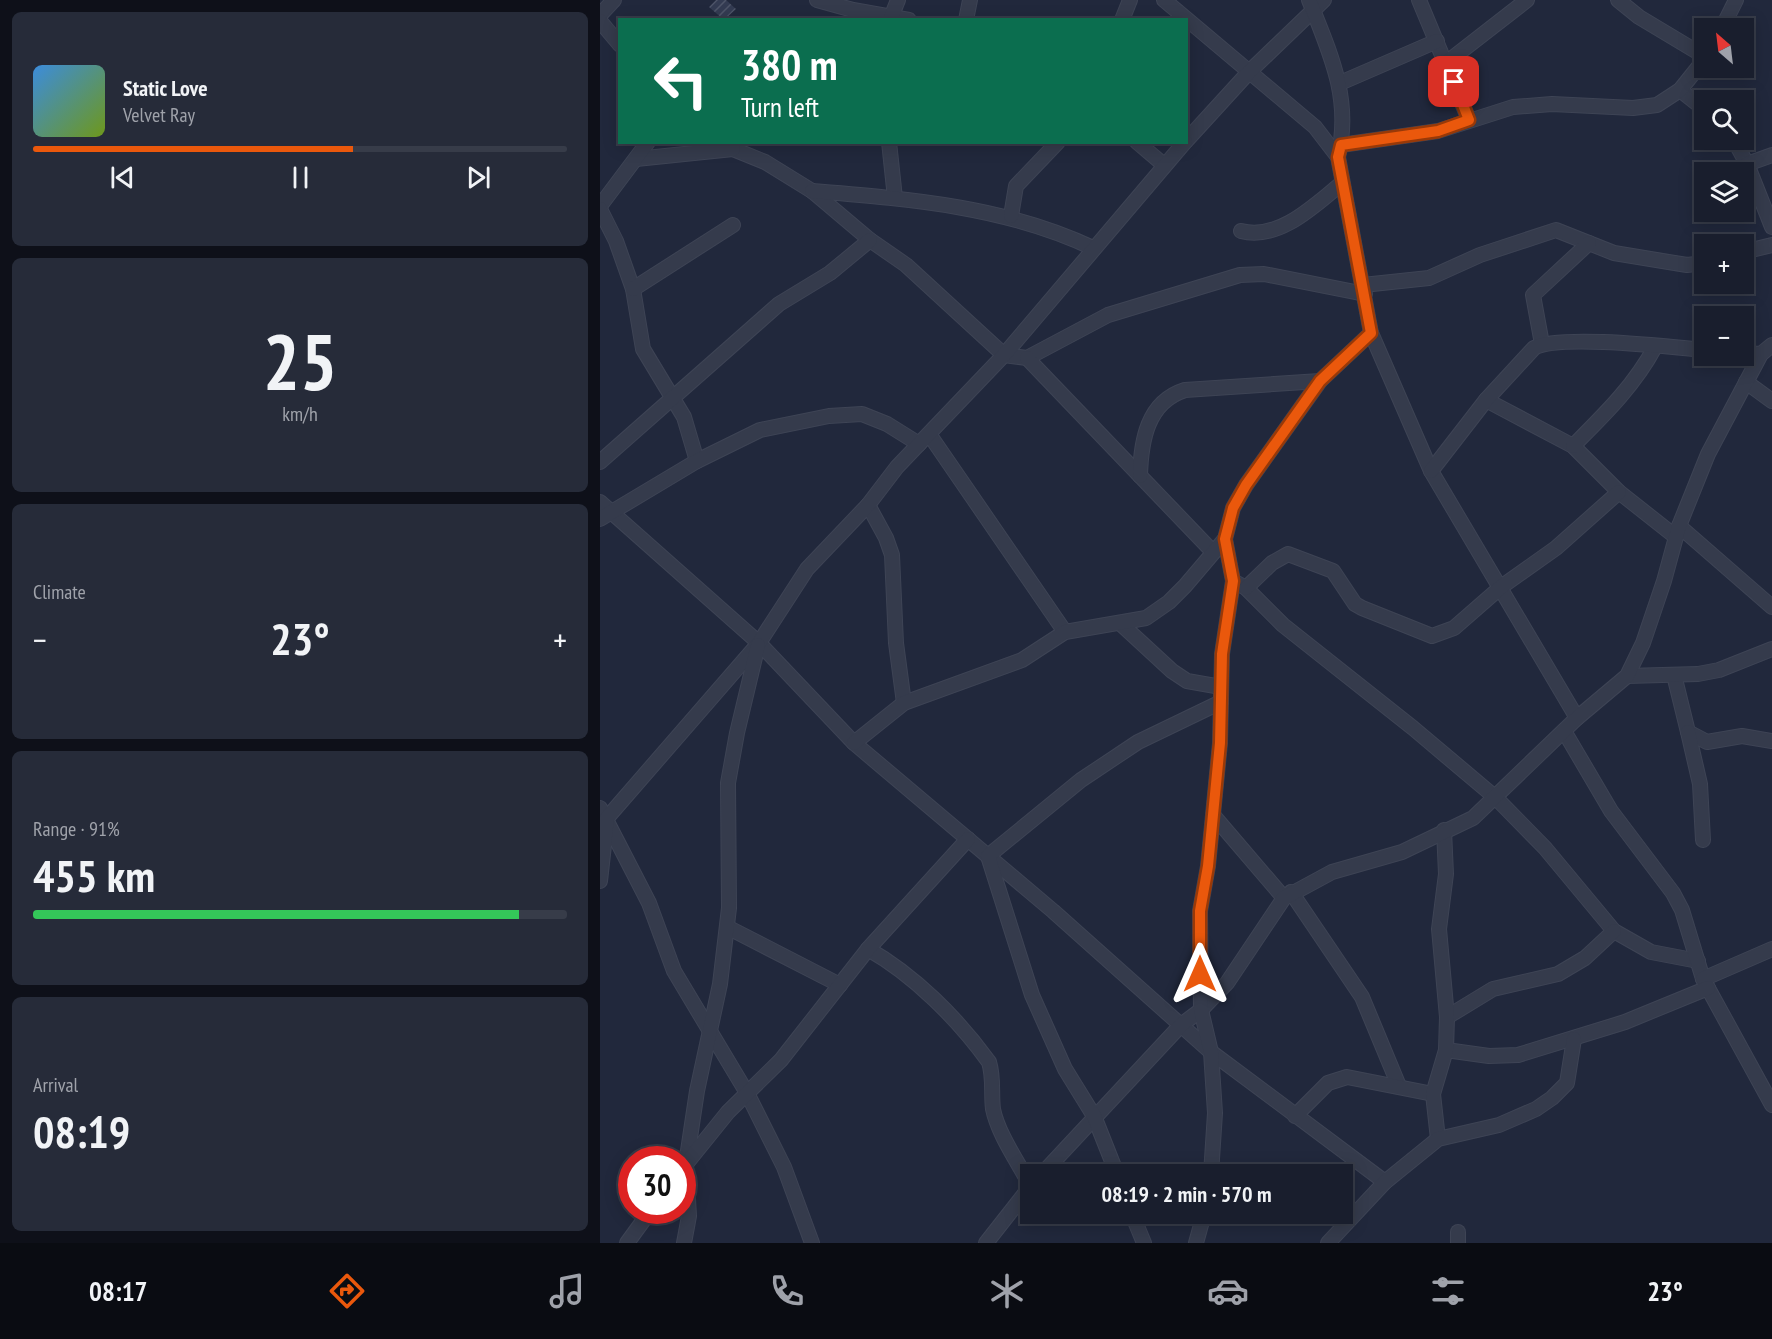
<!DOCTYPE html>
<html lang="en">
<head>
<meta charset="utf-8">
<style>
	body { margin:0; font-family:"PT Sans Narrow",sans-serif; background:#262b39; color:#f1f3f6; height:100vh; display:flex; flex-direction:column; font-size:22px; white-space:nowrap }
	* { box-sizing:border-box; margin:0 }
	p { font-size:20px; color:#9fa2aa }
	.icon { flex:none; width:33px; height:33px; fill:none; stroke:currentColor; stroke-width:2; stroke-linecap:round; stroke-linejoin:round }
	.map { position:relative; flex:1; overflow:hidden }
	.side { display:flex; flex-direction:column; gap:12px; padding:12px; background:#0e1019; width:600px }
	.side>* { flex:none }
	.top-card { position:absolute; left:18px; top:18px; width:570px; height:126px; border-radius:0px; box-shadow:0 3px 15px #0003,0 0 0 2px #373c49; background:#0b6e4f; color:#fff; overflow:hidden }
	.needle { width:39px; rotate:332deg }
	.buttons { position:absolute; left:1094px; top:18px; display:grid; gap:12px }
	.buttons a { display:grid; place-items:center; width:60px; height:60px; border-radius:0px; background:#191e2d; box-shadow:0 3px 15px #0003,0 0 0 2px #373c49; font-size:30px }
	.speed { position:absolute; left:18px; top:1146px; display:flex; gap:12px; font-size:30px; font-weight:700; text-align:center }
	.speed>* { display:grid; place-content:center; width:78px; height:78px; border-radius:50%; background:#191e2d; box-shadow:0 3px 15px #0003,0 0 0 2px #373c49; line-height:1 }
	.speed .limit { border:9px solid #d22; background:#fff; color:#111 }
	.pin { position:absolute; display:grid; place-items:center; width:51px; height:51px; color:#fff; margin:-26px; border-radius:12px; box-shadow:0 3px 9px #0006 }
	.me { position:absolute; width:66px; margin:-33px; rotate:0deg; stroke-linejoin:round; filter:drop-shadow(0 0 4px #0008) }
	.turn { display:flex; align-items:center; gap:21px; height:126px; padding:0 24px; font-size:27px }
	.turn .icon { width:78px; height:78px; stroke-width:2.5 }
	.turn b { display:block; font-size:42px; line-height:51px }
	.big { font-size:45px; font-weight:600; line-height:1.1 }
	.side .card { flex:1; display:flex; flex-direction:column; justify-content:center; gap:9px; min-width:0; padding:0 21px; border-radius:9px; background:#262b39 }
	.side .dial { align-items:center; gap:0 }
	.dial b { font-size:78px; line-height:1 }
	.song { display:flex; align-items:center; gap:18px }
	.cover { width:72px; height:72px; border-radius:9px; background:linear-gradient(135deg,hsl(210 70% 55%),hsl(80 70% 35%)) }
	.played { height:6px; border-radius:3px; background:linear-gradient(90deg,#ea580c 60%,#373c49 60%) }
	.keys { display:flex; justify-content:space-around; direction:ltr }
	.heat { display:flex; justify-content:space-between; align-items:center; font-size:33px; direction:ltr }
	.charge { height:9px; border-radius:4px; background:linear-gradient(90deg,#34c759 91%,#373c49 0) }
	.trip { position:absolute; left:420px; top:1164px; width:333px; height:60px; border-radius:0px; background:#191e2d; box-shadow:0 3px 15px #0003,0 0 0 2px #373c49; font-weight:600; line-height:60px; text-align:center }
	.tabs { display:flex; height:96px; justify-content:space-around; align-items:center; background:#0a0c12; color:#9fa2aa }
	.tabs .icon { width:42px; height:42px }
	.tabs .on { color:#ea580c }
	.tabs b { font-size:27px; color:#f1f3f6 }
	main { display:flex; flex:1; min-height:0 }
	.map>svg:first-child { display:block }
	.building { fill:url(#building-hatch) }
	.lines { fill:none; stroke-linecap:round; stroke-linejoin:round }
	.minor-casing { stroke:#3e4455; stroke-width:16 }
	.minor { stroke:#353b4c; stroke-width:14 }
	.route-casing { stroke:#983908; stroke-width:15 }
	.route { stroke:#ea580c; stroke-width:10 }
</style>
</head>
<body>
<main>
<section class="side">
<div class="card">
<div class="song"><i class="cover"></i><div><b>Static Love</b><p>Velvet Ray</p></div></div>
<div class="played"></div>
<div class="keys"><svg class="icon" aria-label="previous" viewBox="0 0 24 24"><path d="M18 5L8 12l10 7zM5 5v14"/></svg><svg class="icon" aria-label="pause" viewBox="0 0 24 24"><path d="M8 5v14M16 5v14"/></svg><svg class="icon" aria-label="next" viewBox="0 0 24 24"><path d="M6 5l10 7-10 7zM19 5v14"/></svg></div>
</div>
<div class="card dial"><b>25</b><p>km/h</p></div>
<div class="card"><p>Climate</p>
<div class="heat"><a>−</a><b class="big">23°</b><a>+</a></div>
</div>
<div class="card"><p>Range · 91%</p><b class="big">455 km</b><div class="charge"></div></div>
<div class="card"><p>Arrival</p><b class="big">08:19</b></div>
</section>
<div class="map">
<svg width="1172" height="1243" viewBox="0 0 1172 1243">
	<defs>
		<pattern id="building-hatch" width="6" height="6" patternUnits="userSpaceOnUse" patternTransform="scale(1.5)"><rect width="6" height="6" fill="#333b52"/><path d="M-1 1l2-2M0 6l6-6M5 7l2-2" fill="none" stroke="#4e5569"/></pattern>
	</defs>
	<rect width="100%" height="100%" fill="#21283c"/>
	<!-- building -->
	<path class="building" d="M 116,0 L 126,0 L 136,9 L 124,20 L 109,7 Z"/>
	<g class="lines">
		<defs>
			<g id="minor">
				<path d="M 217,0 L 253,10 L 309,20"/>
				<path d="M 564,0 L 715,127 L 738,157"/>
				<path d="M 819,0 L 869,120"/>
				<path d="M 1018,0 L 1039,17 L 1104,56"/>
				<path d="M 0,15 L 14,0"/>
				<path d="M 290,20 L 298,0"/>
				<path d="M 366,20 L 370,0"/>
				<path d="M 522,20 L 530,0"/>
				<path d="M 0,21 L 20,45"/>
				<path d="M 1122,28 L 1136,0"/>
				<path d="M 846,63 L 927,0"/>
				<path d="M 740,83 L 837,41"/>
				<path d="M 1080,90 L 1104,109"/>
				<path d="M 1134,140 L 1147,164 L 1172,227"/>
				<path d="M 586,141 L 649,72 L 724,0"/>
				<path d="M 124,142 L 133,149 L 165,162 L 212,191 L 270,240 L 306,265 L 404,355 L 427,358 L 508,315 L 640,275 L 664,274 L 765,294"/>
				<path d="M 289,142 L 295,198"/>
				<path d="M 537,142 L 564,165"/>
				<path d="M 741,145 L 838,131 L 913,107 L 952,104 L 1033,108 L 1057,105 L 1080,90 L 1104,60"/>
				<path d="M 36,159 L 133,149"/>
				<path d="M 1147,164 L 1172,155"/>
				<path d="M 212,191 C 309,199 404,206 493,248"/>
				<path d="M 0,206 L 48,142"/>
				<path d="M 0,209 L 16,241 L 33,289 L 43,349 L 84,417 L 97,461"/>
				<path d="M 411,216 L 416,186 L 458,142"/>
				<path d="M 641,231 C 679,241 715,205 742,183"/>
				<path d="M 1143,252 L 1172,245"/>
				<path d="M 763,285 L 829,278 L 880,255 L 956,230 L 1014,253 L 1087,265 L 1104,263"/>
				<path d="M 33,289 L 133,225"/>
				<path d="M 771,333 L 831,471 L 977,718"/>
				<path d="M 942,344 L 933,295 L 989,243"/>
				<path d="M 1143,353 L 1161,354"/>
				<path d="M 427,358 L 613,552"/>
				<path d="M 1146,382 L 1172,401"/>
				<path d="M 886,400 L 973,446 L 1019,492 L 1076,537"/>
				<path d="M 329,434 L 465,632"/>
				<path d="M 973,446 C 1004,415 1034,386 1055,347"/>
				<path d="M 0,462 L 179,304 L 230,273 L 270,240"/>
				<path d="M 831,471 L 886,400 L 934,348 C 959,334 1070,347 1104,350"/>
				<path d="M 540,476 C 541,441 547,402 585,390 L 720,381"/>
				<path d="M 0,502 L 159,643 L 254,743 L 453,911 L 611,1052 L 785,1182"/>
				<path d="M 268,505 L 286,538 L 292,555 L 296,643 L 304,703"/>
				<path d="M 0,519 L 97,461 L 160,430 L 229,416 L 262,414 L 287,424 L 319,444"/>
				<path d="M 1079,526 L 1172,607"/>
				<path d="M 633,581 L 646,588 L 683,625 L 813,728 L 896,798 L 945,848 L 1014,931 L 1051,952 L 1098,961"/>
				<path d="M 646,588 L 672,563 L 688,554 L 733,571 L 755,604 L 762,608 L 832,636 L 854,628 L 901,587 L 956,548 L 1019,492"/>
				<path d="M 521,624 L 572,671 L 587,681 L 621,687"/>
				<path d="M 1074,675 L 1088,732 L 1107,742 L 1142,736 L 1172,741"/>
				<path d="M 1027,676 L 1098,674 L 1119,670 L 1172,649"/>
				<path d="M 964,731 L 1011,811 L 1073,893 L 1082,910 L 1103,979 L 1172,1105"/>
				<path d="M 1088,732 L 1100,784 L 1103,840"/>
				<path d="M 254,743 L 304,703 L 422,660 L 465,632 L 546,618 L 569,602 L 585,586 L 625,539"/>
				<path d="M 0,808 L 49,903 L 74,971 L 147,1093 L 184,1167 L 212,1243"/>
				<path d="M 613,815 L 684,898"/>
				<path d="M 0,881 L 7,818 L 159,643 L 207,569 L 268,505 L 297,467 L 404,355 L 585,142"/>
				<path d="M 691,892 L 762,997 L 799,1086"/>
				<path d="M 127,927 L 240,985"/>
				<path d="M 268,949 C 314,975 358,1019 389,1062 C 394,1078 391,1093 393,1109 C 398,1134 418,1162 430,1185"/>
				<path d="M 1103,979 L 1172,949"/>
				<path d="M 847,1017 L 893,989 L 958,974 L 985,958 L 1014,931"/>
				<path d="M 846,1050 L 889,1056 L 918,1055 L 1025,1022 L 1108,988"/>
				<path d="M 695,1116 L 728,1083 L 747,1077 L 833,1094"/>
				<path d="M 838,1139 L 833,1094 L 846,1050 L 847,1017 L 839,929 L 846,874 L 844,830"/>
				<path d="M 82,1169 L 86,1164 L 97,1091 L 120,984 L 129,908 L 128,783 L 137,733 L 158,645"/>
				<path d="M 442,1174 L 581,1025 L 601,1010 L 627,983 L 684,898 L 732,872 L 802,852 L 873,818 L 977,718 L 1027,676 L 1043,643 L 1064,581 L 1079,526 L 1108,454 L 1161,354 L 1172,345"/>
				<path d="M 517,1174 L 494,1116 L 465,1069 L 432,995 L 388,856 L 481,780 L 538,742 L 621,702"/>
				<path d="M 611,1174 L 615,1113 L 611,1052 L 601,1010 L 600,911 L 608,866 L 620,743 L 622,654 L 633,581 L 625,539 L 633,508 L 646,485 L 720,381 L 771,333 L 738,157 C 752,99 730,53 709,0"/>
				<path d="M 532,1214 L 544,1243"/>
				<path d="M 27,1243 L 51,1210"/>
				<path d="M 84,1243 L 89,1216 L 86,1164 L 128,1112 L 181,1060 L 268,949 L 368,839"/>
				<path d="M 386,1243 L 430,1187"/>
				<path d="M 596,1243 L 604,1214"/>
				<path d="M 728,1243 L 785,1182 L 838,1139 L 899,1125 L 936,1109 L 952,1098 L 967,1083 L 974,1039"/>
				<path d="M 858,1243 L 858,1232"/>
			</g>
		</defs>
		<!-- minor casing -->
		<use href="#minor" class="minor-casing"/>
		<!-- minor -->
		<use href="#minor" class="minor"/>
	</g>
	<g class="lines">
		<defs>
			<path id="route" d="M 600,974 L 600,911 L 608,866 L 620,743 L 622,654 L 633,581 L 625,539 L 633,508 L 646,485 L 720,381 L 771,333 L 738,157 L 741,145 L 838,131 L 869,120 L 854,82"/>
		</defs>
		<!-- route casing -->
		<use href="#route" class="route-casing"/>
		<!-- route -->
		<use href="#route" class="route"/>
	</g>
</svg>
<div class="buttons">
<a><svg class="needle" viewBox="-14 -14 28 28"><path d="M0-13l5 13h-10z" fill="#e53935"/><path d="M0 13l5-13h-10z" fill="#9fa2aa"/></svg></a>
<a><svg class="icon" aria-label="search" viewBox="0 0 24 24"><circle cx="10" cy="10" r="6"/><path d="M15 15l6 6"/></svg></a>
<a><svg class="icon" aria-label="layers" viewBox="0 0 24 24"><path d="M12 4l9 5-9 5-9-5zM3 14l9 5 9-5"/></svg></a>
<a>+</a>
<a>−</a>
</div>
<div class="speed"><div class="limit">30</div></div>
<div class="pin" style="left:854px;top:82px;background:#d93025"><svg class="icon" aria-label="arrive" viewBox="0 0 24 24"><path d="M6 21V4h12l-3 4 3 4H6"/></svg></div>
<svg class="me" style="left:600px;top:974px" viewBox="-20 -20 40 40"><path d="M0-17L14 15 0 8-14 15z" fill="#ea580c" stroke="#fff" stroke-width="4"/></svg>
<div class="trip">08:19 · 2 min · 570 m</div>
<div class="top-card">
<div class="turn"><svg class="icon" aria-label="left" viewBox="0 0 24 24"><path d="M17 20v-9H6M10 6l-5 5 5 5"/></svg><div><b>380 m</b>Turn left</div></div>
</div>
</div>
</main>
<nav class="tabs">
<b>08:17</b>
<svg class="icon on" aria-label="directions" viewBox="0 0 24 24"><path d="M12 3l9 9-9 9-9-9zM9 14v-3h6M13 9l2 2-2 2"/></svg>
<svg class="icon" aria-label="music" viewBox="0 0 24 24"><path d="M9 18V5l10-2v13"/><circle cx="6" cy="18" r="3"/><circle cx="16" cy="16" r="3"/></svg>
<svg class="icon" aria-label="phone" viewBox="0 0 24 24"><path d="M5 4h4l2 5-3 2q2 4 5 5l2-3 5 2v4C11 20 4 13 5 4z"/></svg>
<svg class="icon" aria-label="climate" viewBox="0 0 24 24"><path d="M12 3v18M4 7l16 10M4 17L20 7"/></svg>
<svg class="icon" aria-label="car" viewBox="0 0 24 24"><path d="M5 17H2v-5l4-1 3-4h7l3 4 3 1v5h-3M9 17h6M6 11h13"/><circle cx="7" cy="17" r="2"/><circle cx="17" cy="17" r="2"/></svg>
<svg class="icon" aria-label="filters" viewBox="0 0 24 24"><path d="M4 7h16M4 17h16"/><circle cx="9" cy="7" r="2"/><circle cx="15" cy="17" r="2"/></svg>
<b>23°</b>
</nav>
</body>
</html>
